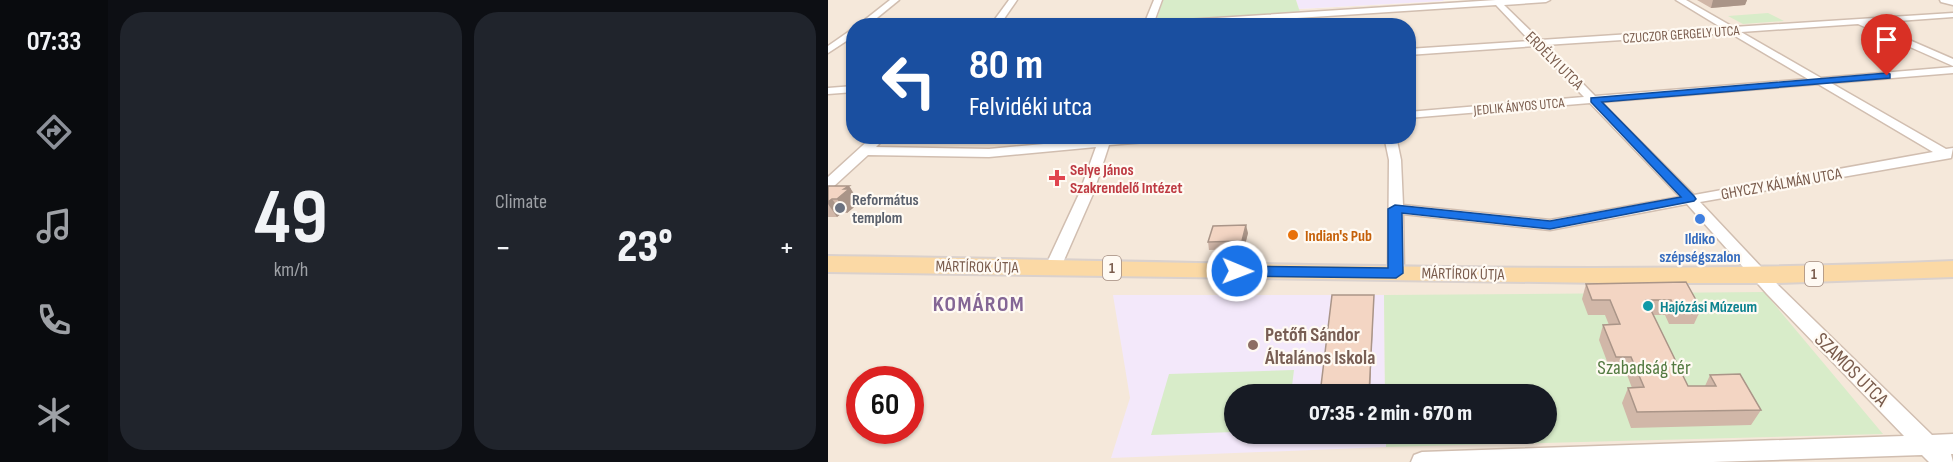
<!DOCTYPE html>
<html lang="en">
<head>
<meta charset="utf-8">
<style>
	body { margin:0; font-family:"Sofia Sans Condensed",sans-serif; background:#20242c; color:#f1f3f6; height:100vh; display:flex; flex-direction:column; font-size:22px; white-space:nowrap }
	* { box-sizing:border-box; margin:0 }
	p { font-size:20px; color:#9ea1a6 }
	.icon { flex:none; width:33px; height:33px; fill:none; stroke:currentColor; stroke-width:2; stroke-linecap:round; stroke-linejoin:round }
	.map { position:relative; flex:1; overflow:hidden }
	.drawer { display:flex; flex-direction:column; gap:12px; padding:12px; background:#0d0f14; width:720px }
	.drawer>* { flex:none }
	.top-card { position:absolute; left:18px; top:18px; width:570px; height:126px; border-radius:24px; box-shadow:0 2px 4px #0004; background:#1a4fa0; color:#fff; overflow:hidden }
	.speed { position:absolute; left:18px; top:366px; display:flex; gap:12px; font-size:30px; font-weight:700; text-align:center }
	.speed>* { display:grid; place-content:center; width:78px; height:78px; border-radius:50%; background:#171b24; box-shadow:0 2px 4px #0004; line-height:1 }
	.speed .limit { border:9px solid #d22; background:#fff; color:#111 }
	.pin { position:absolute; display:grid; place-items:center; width:51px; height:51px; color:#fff; margin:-62px -26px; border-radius:50% 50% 50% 0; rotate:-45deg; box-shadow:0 0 6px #0007 }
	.pin .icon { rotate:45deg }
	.me { position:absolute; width:66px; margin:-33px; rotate:91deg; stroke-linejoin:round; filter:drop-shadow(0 0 4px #0008) }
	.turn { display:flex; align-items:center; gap:21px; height:126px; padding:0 24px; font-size:27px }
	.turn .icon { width:78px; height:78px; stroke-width:2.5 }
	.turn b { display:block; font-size:42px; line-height:51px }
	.big { font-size:45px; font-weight:800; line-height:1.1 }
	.drawer .tile { flex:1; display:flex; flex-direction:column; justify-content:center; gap:9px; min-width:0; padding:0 21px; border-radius:24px; background:#20242c }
	.drawer .dial { align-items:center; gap:0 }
	.dial b { font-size:78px; line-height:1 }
	.heat { display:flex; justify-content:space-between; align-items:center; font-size:33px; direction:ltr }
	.drawer .tiles { flex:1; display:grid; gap:12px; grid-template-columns:repeat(2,1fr) }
	.trip { position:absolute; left:396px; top:384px; width:333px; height:60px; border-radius:30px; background:#171b24; box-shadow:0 2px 4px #0004; font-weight:800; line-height:60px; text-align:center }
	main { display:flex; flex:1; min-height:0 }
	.menu { display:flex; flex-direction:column; width:108px; justify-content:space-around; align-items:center; background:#090b0e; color:#9ea1a6 }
	.menu .icon { width:42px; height:42px }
	.menu .current { color:#8c9099 }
	.menu b { font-size:27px; color:#f1f3f6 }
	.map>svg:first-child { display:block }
	.residential { fill:#f5e8da; fill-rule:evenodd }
	.education { fill:#f3e8fa }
	.green { fill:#d8ecc9 }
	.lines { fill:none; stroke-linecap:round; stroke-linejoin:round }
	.street-casing { stroke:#d1beb0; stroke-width:3 }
	.primary-casing { stroke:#dad1cd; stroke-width:4 }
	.street { fill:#fff; fill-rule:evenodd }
	.primary { fill:#fbd9a5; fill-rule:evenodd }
	.wall { fill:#d1b7a8 }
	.shaded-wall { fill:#aa9588 }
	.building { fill:#f3d5c3; stroke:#aa9588; stroke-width:1.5 }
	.route { fill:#1a73e8; stroke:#114b97; stroke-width:1.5 }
	.health-dot { fill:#e0444e; stroke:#fffaf3; stroke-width:2 }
	.worship-dot { fill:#6b7280; stroke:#fffaf3; stroke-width:2 }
	.shop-dot { fill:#3f7fe0; stroke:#fffaf3; stroke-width:2 }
	.food-dot { fill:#e8710a; stroke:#fffaf3; stroke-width:2 }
	.culture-dot { fill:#0f9aa8; stroke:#fffaf3; stroke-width:2 }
	.education-dot { fill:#8d6e63; stroke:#fffaf3; stroke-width:2 }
	.labels { text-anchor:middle; stroke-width:4.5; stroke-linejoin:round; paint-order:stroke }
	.far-street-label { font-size:14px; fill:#7a5c4d; stroke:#fffaf3 }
	.shield { fill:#fffaf3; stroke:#a28b7f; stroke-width:1.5 }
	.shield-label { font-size:15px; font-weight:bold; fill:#7a5c4d }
	.street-label { font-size:16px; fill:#7a5c4d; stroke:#fffaf3 }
	.health-label { font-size:16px; font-weight:bold; fill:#be3a42; stroke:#fffaf3; text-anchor:start }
	.worship-label { font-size:16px; font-weight:bold; fill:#5b616d; stroke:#fffaf3; text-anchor:start }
	.food-label { font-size:16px; font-weight:bold; fill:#c56008; stroke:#fffaf3; text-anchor:start }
	.shop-label { font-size:16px; font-weight:bold; fill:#366cbe; stroke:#fffaf3 }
	.culture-label { font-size:16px; font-weight:bold; fill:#0d838f; stroke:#fffaf3; text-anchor:start }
	.near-education-label { font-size:20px; font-weight:bold; fill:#785e54; stroke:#fffaf3; text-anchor:start }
	.near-park-label { font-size:20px; fill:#537a41; stroke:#fffaf3 }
	.near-street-label { font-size:20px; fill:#7a5c4d; stroke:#fffaf3 }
	.district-label { font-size:22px; font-weight:bold; letter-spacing:1.5px; fill:#846695; stroke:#fffaf3 }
</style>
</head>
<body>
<main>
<nav class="menu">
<b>07:33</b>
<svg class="icon current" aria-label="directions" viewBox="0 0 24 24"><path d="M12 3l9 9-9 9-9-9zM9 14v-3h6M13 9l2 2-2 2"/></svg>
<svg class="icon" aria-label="music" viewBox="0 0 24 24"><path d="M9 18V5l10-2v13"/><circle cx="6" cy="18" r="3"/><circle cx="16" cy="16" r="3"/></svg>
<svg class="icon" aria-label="phone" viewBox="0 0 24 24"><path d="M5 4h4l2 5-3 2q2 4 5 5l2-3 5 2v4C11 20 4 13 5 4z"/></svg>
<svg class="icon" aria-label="climate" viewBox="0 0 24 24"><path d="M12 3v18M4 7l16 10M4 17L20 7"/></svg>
</nav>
<section class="drawer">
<div class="tiles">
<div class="tile dial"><b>49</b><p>km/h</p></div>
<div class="tile"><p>Climate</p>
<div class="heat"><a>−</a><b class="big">23°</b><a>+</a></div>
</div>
</div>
</section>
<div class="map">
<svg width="1125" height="462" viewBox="0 0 1125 462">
	<rect width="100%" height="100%" fill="#fdf6ec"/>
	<!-- residential -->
	<path class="residential" d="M 0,0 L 335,0 L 329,22 L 471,12 L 471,9 L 643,0 L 1125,0 L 1125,462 L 0,462 ZM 26,26 L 580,26 L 580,136 L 26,136 ZM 32,380 L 82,380 L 82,430 L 32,430 ZM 406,394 L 718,394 L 718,434 L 406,434 Z"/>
	<!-- education -->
	<g class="education">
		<path d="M 468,0 L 615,0 L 616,1 L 471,9 Z"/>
		<path d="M 285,295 L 556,295 L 557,394 L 406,394 L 406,434 L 558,434 L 558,447 L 283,458 L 302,398 Z"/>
	</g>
	<!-- green -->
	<g class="green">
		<path d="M 335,0 L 468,0 L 472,12 L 328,22 Z"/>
		<path d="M 940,13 L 956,21 L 915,24 L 900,16 Z"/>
		<path d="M 936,292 L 1055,434 L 558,447 L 558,434 L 718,434 L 718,394 L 557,394 L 556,295 Z"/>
		<path d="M 466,370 L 463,394 L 406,394 L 406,432 L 323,435 L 341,374 Z"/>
	</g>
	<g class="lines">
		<defs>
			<g id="street">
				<path d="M 62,0 L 71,0 L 39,26 L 29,26 Z"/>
				<path d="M 181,0 L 189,0 L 171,26 L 162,26 Z"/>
				<path d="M 326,0 L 334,0 L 326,22 L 668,0 L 722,0 L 718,2 L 676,5 L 712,40 L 894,28 L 848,0 L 858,0 L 905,27 L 1125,13 L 1125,17 L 1042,23 L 1125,59 L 1125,66 L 1030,24 L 913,32 L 993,78 L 1125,67 L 1125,73 L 1003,83 L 1118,149 L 1125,148 L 1123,158 L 872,202 L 951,286 L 1104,435 L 1125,434 L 1125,454 L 1123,454 L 1125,462 L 1101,462 L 1094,455 L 885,462 L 583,462 L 586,455 L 594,452 L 1076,436 L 939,294 L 859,204 L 722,230 L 575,214 L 576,273 L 574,277 L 562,277 L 560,273 L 561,160 L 556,136 L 568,136 L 573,160 L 575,205 L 722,220 L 852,197 L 762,103 L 580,118 L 580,112 L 756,97 L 707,46 L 580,55 L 580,49 L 702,41 L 668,5 L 346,26 L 292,26 L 317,22 ZM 902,33 L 980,79 L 767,96 L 717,45 ZM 990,84 L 1105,152 L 866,195 L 773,102 Z"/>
				<path d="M 1112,0 L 1125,0 L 1125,5 L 1113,2 Z"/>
				<path d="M 521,22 L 525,25 L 507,26 Z"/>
				<path d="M 26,28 L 26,36 L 0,53 L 0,46 Z"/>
				<path d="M 26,86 L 26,92 L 0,94 L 0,88 Z"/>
				<path d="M 45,136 L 59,136 L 48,147 L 161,149 L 271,139 L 272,136 L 348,136 L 342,140 L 281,145 L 265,194 L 233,267 L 231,271 L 219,271 L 217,267 L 251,194 L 268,147 L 161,157 L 40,155 L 5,187 L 0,188 L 0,177 Z"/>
			</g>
			<path id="primary" d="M 0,256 C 374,261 751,277 1125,261 L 1125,277 L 951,283 L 777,283 L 0,272 Z"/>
		</defs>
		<!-- street casing -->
		<use href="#street" class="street-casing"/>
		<!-- primary casing -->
		<use href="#primary" class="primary-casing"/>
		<!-- street -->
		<use href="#street" class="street"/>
		<!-- primary -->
		<use href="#primary" class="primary"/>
	</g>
	<!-- wall -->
	<g class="wall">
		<path d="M 869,0 L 919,0 L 917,5 L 883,8 Z"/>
		<path d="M 0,186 L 30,200 L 29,201 L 31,203 L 19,213 L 14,213 L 9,217 L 0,217 Z"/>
		<path d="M 420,233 L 416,249 L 381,250 L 380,242 Z"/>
		<path d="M 858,282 L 873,309 L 866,324 L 841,324 L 837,315 L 825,315 L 860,386 L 877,386 L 882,375 L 933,410 L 923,425 L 803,428 L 794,403 L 800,388 L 804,388 L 798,372 L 783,372 L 771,340 L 775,325 L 781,325 L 777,315 L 760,315 L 754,299 L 758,284 Z"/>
	</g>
	<!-- shaded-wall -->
	<g class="shaded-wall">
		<path d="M 885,0 L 919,0 L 917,5 L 883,8 Z"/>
		<path d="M 21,186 L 30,200 L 29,201 L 31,203 L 19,213 L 9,199 L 16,189 Z"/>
		<path d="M 4,199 L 14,213 L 9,217 L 0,204 L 0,202 Z"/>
		<path d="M 418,225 L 420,233 L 416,249 L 414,241 Z"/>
		<path d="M 546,295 L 542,394 L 541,394 Z"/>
	</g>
	<!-- building -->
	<g class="building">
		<path d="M 0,186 L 21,186 L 16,189 L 21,189 L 9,199 L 4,199 L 0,202 Z"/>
		<path d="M 418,225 L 414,241 L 380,242 L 385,226 Z"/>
		<path d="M 858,282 L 873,309 L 847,309 L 843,300 L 818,300 L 860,386 L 888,386 L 882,375 L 912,374 L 933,410 L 809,412 L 800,388 L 816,387 L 803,357 L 788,357 L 775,325 L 792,324 L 782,300 L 764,300 L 758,284 Z"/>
		<path d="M 504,295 L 546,295 L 541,394 L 492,394 Z"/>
	</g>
	<!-- route -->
	<path class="route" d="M 1059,73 L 1062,74 L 1062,78 L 774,102 L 866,196 L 868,199 L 866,201 L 722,229 L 574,213 L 575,273 L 568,278 L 409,276 L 401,271 L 409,266 L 560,268 L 560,209 L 567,205 L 722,221 L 853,197 L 763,102 L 763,98 Z"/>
	<!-- markers -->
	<path class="health-dot" d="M226 169h6v6h6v6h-6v6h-6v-6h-6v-6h6z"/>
	<circle class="worship-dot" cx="12" cy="208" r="6"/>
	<circle class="shop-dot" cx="872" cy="219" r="6"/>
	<circle class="food-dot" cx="465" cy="235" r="6"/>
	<circle class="culture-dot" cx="820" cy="306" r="6"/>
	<circle class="education-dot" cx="425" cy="345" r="6"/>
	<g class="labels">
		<!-- far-street labels -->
		<g class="far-street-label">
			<text transform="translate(853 34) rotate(-4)" y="5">CZUCZOR GERGELY UTCA</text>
			<text transform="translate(691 106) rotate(-5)" y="5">JEDLIK ÁNYOS UTCA</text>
		</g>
		<!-- shield labels -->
		<g class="shield">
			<rect x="275" y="256" width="18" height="24" rx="4.5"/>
			<rect x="977" y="262" width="18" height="24" rx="4.5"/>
		</g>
		<g class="shield-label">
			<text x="284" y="273">1</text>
			<text x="986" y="279">1</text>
		</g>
		<!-- street labels -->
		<g class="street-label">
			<text transform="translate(727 60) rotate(45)" y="6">ERDÉLYI UTCA</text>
			<text transform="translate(953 183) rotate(-10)" y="6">GHYCZY KÁLMÁN UTCA</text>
			<text transform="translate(149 266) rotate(1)" y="6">MÁRTÍROK ÚTJA</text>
			<text transform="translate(635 273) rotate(1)" y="6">MÁRTÍROK ÚTJA</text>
		</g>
		<!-- health labels -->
		<g class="health-label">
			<text x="242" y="175">Selye János<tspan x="242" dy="18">Szakrendelő Intézet</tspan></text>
		</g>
		<!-- worship labels -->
		<g class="worship-label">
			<text x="24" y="205">Református<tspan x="24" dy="18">templom</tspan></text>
		</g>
		<!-- food labels -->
		<g class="food-label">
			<text x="477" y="241">Indian's Pub</text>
		</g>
		<!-- shop labels -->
		<g class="shop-label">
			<text x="872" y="244">Ildiko<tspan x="872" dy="18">szépségszalon</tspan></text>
		</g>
		<!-- culture labels -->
		<g class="culture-label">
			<text x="832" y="312">Hajózási Múzeum</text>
		</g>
		<!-- near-education labels -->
		<g class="near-education-label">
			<text x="437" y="341">Petőfi Sándor<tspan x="437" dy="23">Általános Iskola</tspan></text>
		</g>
		<!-- near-park labels -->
		<g class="near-park-label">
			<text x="816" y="374">Szabadság tér</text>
		</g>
		<!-- near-street labels -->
		<g class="near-street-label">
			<text transform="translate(1024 369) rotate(45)" y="7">SZAMOS UTCA</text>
		</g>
		<!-- district labels -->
		<g class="district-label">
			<text x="151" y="311">KOMÁROM</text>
		</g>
	</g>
</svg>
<div class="speed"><div class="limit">60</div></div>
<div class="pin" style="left:1059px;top:76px;background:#d93025"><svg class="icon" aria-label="arrive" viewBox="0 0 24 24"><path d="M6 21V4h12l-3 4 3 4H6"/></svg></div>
<svg class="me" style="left:409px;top:271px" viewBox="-20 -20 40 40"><circle r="17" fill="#1a73e8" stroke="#fff" stroke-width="3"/><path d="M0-11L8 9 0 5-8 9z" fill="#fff"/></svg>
<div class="trip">07:35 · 2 min · 670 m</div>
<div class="top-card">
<div class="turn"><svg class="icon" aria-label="left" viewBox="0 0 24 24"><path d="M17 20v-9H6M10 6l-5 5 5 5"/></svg><div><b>80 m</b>Felvidéki utca</div></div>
</div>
</div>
</main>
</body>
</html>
